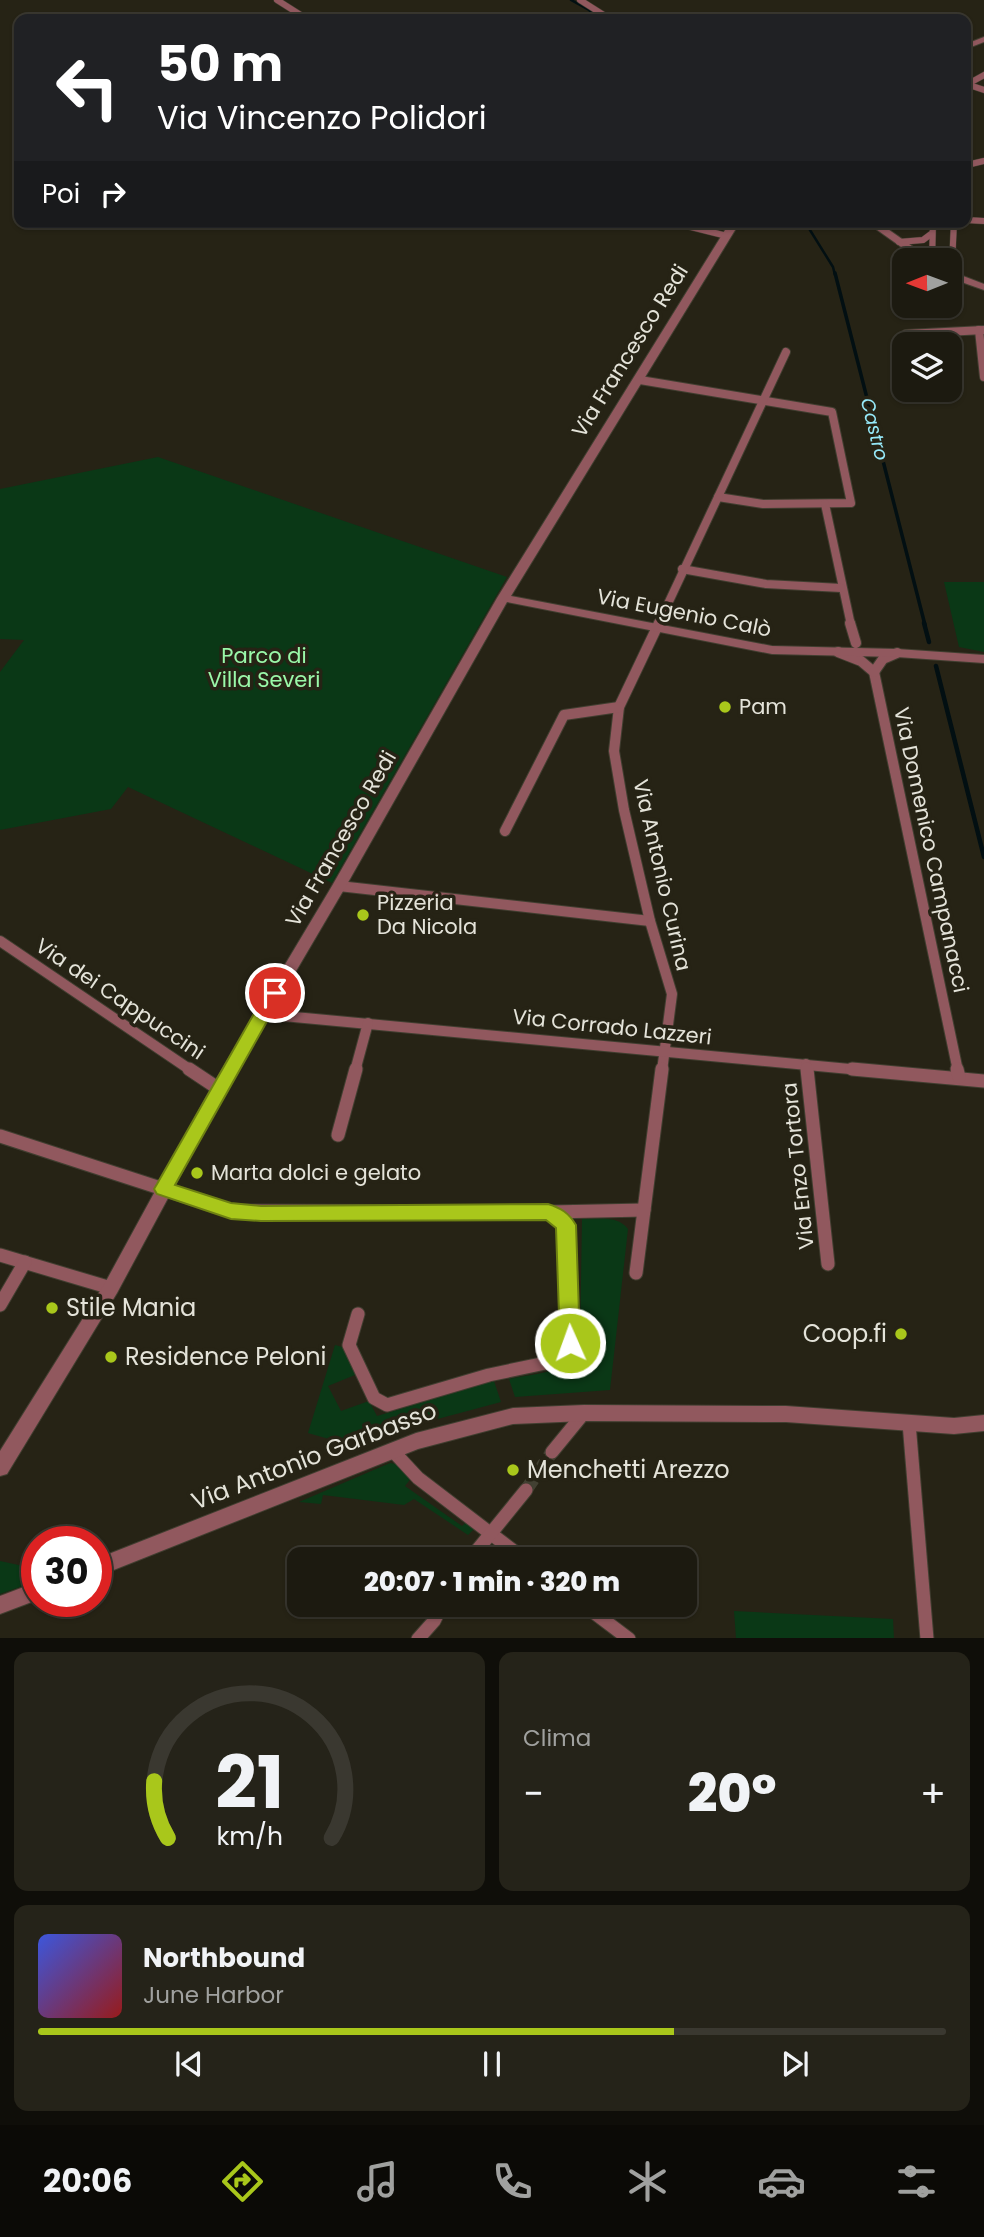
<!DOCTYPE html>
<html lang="it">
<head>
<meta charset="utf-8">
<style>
	body { margin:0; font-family:Poppins,sans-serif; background:#252319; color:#f1f3f6; height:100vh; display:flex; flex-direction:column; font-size:26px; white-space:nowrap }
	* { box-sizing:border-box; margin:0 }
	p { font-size:23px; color:#a0a19f }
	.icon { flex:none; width:38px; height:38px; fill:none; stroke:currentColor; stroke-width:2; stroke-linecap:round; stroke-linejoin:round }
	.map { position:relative; height:1638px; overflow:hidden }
	.side { display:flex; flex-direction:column; gap:14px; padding:14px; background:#0f0e09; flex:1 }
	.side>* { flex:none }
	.guide { position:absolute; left:14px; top:14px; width:957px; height:214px; border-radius:14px; box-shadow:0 2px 5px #0004,0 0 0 2px #3a3830; background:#202124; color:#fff; overflow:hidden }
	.needle { width:46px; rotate:269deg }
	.controls { position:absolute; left:892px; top:248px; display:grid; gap:14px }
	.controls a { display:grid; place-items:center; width:70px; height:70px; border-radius:14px; background:#1c1a10; box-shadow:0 2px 5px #0004,0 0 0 2px #3a3830; font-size:35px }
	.speed { position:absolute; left:21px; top:1526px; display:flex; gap:14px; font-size:35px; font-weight:700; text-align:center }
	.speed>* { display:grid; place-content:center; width:91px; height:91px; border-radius:50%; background:#1c1a10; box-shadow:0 2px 5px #0004,0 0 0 2px #3a3830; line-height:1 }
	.speed .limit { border:10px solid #d22; background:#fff; color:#111 }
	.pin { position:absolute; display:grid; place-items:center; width:60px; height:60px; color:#fff; margin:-30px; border:4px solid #fff; border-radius:50%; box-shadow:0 2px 7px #0007 }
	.me { position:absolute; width:77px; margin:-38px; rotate:358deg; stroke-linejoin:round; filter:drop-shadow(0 0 5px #0008) }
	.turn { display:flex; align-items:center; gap:24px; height:147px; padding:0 28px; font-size:32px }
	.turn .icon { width:91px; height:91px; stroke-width:2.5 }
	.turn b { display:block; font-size:49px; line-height:60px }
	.then { display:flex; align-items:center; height:66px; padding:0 28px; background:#0003; gap:14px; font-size:26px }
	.big { font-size:52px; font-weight:800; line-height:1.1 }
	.side .card { flex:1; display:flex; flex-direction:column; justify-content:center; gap:10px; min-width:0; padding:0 24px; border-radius:14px; background:#252319 }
	.side .dial { align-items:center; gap:0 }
	.dial svg { height:182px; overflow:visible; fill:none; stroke:#3a3830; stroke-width:7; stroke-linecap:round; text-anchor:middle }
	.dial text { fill:#f1f3f6; stroke:none }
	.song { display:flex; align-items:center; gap:21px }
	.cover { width:84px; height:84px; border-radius:10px; background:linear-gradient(135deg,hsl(230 70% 55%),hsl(0 70% 35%)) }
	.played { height:7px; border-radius:4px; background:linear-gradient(90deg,#a9c71b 70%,#3a3830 70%) }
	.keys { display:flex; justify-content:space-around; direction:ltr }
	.heat { display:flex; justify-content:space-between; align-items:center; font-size:38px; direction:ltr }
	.side .tiles { flex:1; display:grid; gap:14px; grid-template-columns:1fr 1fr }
	.card:last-child { grid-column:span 2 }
	.trip { position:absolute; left:287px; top:1547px; width:410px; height:70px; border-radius:14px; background:#1c1a10; box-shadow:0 2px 5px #0004,0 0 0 2px #3a3830; font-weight:800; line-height:70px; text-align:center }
	.tabs { display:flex; height:112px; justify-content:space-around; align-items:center; background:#0b0a06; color:#a0a19f }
	.tabs .icon { width:49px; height:49px }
	.tabs .on { color:#a9c71b }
	.tabs b { font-size:32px; color:#f1f3f6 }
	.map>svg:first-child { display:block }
	.green { fill:#0a3816 }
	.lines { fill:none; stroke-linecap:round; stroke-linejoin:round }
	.stream-far2 { stroke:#020f12; stroke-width:2.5 }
	.stream-far1 { stroke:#020f12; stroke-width:3.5 }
	.stream { stroke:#020f12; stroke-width:4.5 }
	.minor-tunnel { stroke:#424032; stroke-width:13; stroke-dasharray:13 7; stroke-linecap:butt }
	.minor-far3-casing { stroke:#413e30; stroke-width:7 }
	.minor-far2-casing { stroke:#413e30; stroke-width:10 }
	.minor-far1-casing { stroke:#413e30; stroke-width:12 }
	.minor-casing { stroke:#413e30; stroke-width:15 }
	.tertiary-casing { stroke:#413e30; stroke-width:2 }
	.minor-far3 { stroke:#91585e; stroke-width:6 }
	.minor-far2 { stroke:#91585e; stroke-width:8 }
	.minor-far1 { stroke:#91585e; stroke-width:10 }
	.minor { stroke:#91585e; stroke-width:13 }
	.tertiary { fill:#91585e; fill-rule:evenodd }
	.route { fill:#a9c71b; stroke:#6e8112; stroke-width:2 }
	.poi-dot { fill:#a9c71b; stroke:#262315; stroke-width:2.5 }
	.labels { text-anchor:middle; stroke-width:7; stroke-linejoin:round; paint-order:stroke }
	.far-water-label { font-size:19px; font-style:italic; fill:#96e9f9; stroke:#262315 }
	.street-label { font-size:21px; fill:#e4e3d9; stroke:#262315 }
	.park-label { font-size:21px; fill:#9af8a9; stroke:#262315 }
	.poi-label { font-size:21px; fill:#e4e3d9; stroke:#262315; text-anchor:start }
	.near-poi-label { font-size:24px; fill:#e4e3d9; stroke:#262315; text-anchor:start }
	.near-street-label { font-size:24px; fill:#e4e3d9; stroke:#262315 }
</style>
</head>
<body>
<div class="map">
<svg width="984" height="1639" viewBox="0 0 984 1639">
	<rect width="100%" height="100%" fill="#262315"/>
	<!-- green -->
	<g class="green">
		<path d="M 158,457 L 507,577 L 332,883 L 128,787 L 111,809 L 0,830 L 0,672 L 24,640 L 0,639 L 0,489 Z"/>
		<path d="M 944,582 L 984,582 L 984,652 L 959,647 Z"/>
		<path d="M 582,1219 C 598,1219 618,1215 628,1229 L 610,1390 L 515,1397 L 509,1379 C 541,1372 566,1375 580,1342 Z"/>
		<path d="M 335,1345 L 342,1347 L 355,1375 L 328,1386 L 341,1411 L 369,1401 L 377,1416 L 494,1381 L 501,1402 L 430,1421 L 425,1412 L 333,1445 L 329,1439 L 308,1433 Z"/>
		<path d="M 390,1463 L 396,1464 L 412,1477 L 405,1486 L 462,1526 L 470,1519 L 477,1526 L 468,1535 L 414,1499 L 404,1505 L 323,1495 L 321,1504 L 299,1502 Z"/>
		<path d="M 0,1561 L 37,1569 L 37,1581 L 0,1594 Z"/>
		<path d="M 734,1611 L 893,1619 L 894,1638 L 736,1638 Z"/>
	</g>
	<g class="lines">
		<!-- stream-far2 -->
		<g class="stream-far2">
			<path d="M 571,0 L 589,10 L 597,19"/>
			<path d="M 805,222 L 833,267 L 835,275"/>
		</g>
		<!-- stream-far1 -->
		<path class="stream-far1" d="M 835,273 L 925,625"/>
		<!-- stream -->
		<g class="stream">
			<path d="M 924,623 L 929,642"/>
			<path d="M 936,666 L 984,857"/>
		</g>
		<!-- minor-tunnel -->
		<path class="minor-tunnel" d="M 526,1490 L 552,1452"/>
		<defs>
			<g id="minor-far3">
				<path d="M 277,0 L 307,19"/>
				<path d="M 580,0 L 610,19"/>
				<path d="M 966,84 L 984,90"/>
				<path d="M 966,85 L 984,75"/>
				<path d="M 966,170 L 971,164 L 984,161"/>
				<path d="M 966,220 L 984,221"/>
				<path d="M 671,222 L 727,236"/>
				<path d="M 899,242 L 923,240 L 931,234"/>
				<path d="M 932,261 L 933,222"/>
				<path d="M 952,264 L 954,222"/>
			</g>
			<g id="minor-far2">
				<path d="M 979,330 L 984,377"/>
				<path d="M 907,345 L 906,334 L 984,330"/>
				<path d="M 640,380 L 832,412 L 851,503 L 763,504 L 718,497"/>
				<path d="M 825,504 L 851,625"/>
				<path d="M 682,569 L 766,584 L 841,588"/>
				<path d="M 658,625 L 786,352"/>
			</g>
			<g id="minor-far1">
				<path d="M 659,623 L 619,707 L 614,751 L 624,810 L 650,921 L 672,994 L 662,1071"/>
				<path d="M 850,623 L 856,643"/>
				<path d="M 838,652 L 861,661 L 874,672 L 958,1071"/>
				<path d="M 874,672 L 883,659 L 897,653"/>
				<path d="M 505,831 L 564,715 L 619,707"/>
				<path d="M 339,886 L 650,921"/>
				<path d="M 0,941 L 192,1071"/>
				<path d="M 262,1014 L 871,1071"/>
				<path d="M 806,1064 L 807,1071"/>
				<path d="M 355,1071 L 368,1023"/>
			</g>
			<g id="minor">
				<path d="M 189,1069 L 219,1089"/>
				<path d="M 807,1069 L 828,1264"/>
				<path d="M 852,1069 L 984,1081"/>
				<path d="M 957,1069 L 959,1077"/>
				<path d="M 338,1135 L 356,1069"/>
				<path d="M 0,1136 L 231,1211 L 548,1212 L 566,1225 L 570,1343 L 565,1354 L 555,1361 L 489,1375 L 387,1405 L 374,1398 L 349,1345 L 358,1314"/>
				<path d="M 551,1212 L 644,1210"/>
				<path d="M 0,1255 L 111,1288"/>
				<path d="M 636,1273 L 662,1069"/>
				<path d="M 0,1305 L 25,1262"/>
				<path d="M 909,1423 L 927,1639"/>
				<path d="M 392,1450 L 418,1478 L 524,1559"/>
				<path d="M 552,1452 L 584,1413"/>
				<path d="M 470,1559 L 526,1490"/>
				<path d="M 584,1605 L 629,1639"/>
				<path d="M 418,1639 L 434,1621 L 442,1605"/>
			</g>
			<g id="tertiary">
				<path d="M 984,37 L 984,42 L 966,49 L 966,44 Z"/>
				<path d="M 730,222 L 740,222 L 511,596 L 772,646 L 897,649 L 984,655 L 984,663 L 897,657 L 772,654 L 507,602 L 346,886 L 225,1092 L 117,1293 L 7,1474 L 0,1476 L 0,1451 L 105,1283 L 213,1085 L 332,886 L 497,598 Z"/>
				<path d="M 866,222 L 878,222 L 933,261 L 921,261 Z"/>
				<path d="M 950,271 L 984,284 L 984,290 L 950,278 Z"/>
				<path d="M 584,1405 L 786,1406 L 954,1418 L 984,1415 L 984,1431 L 954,1434 L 786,1422 L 584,1421 L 513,1424 L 418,1449 L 96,1577 L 96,1559 L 416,1433 L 513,1408 Z"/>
				<path d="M 37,1582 L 37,1600 L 0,1614 L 0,1596 Z"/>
			</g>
		</defs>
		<!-- minor-far3 casing -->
		<use href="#minor-far3" class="minor-far3-casing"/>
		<!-- minor-far2 casing -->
		<use href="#minor-far2" class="minor-far2-casing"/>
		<!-- minor-far1 casing -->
		<use href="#minor-far1" class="minor-far1-casing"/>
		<!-- minor casing -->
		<use href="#minor" class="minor-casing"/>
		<!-- tertiary casing -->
		<use href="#tertiary" class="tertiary-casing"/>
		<!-- minor-far3 -->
		<use href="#minor-far3" class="minor-far3"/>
		<!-- minor-far2 -->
		<use href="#minor-far2" class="minor-far2"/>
		<!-- minor-far1 -->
		<use href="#minor-far1" class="minor-far1"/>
		<!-- minor -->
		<use href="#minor" class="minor"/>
		<!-- tertiary -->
		<use href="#tertiary" class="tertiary"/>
	</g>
	<!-- route -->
	<path class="route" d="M 275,987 L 281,989 L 283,993 L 175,1185 L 231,1203 L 261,1206 L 548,1204 C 561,1208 569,1213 576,1225 L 580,1343 L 577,1349 L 570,1352 L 563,1349 L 560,1343 L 556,1228 L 546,1220 L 261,1221 L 231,1219 L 157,1194 L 154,1189 L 157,1184 L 268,989 Z"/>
	<!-- markers -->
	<g class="poi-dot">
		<circle cx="725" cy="707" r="7"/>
		<circle cx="363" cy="915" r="7"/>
		<circle cx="197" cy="1173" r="7"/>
		<circle cx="52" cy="1308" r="7"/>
		<circle cx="901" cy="1334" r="7"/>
		<circle cx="111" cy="1357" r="7"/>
		<circle cx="513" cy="1470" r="7"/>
	</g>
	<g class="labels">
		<!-- far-water labels -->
		<g class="far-water-label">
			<text transform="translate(875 429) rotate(76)" y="7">Castro</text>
		</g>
		<!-- street labels -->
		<g class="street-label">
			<text transform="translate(630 351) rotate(-58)" y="7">Via Francesco Redi</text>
			<text transform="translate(684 613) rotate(11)" y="7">Via Eugenio Calò</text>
			<text transform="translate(341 839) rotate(-60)" y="7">Via Francesco Redi</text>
			<text transform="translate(931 850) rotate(78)" y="7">Via Domenico Campanacci</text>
			<text transform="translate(662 875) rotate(77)" y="7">Via Antonio Curina</text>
			<text transform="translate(120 999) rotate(34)" y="7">Via dei Cappuccini</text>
			<text transform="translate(612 1027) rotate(6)" y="7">Via Corrado Lazzeri</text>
			<text transform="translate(798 1166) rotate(-96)" y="7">Via Enzo Tortora</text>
		</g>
		<!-- park labels -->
		<g class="park-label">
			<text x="264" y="663">Parco di<tspan x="264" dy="24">Villa Severi</tspan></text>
		</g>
		<!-- poi labels -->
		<g class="poi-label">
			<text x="739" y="714">Pam</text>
			<text x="377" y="910">Pizzeria<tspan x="377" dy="24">Da Nicola</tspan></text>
			<text x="211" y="1180">Marta dolci e gelato</text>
		</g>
		<!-- near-poi labels -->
		<g class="near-poi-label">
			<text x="66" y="1316">Stile Mania</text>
			<text x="887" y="1342" text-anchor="end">Coop.fi</text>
			<text x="125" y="1365">Residence Peloni</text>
			<text x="527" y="1478">Menchetti Arezzo</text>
		</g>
		<!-- near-street labels -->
		<g class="near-street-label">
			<text transform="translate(314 1456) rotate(-21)" y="8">Via Antonio Garbasso</text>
		</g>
	</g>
</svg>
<div class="controls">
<a><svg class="needle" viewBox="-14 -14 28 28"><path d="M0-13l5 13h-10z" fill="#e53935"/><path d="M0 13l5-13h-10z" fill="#a0a19f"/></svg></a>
<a><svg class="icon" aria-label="layers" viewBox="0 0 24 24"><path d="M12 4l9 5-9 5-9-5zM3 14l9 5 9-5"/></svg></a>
</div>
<div class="speed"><div class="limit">30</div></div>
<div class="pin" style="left:275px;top:993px;background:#d93025"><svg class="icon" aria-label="arrive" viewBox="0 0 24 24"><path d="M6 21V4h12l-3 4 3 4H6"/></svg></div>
<svg class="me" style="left:570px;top:1343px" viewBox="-20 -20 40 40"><circle r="17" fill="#a9c71b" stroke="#fff" stroke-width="3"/><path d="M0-11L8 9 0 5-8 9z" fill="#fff"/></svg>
<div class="trip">20:07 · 1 min · 320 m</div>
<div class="guide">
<div class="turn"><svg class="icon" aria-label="left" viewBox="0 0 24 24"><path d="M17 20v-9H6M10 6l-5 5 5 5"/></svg><div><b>50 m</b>Via Vincenzo Polidori</div></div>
<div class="then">Poi<svg class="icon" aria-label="right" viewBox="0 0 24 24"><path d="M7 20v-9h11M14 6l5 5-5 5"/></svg></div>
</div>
</div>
<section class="side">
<div class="tiles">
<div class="card dial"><svg viewBox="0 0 100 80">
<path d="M14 69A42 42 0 1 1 86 69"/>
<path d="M14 69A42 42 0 0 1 8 44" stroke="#a9c71b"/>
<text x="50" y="56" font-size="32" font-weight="700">21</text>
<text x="50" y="72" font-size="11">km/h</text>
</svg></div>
<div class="card"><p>Clima</p>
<div class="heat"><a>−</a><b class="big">20°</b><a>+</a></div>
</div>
<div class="card">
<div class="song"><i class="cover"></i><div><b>Northbound</b><p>June Harbor</p></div></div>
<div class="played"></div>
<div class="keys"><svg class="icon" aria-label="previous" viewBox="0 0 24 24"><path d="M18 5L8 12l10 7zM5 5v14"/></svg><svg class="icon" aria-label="pause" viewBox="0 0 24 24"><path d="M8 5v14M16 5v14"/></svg><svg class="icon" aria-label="next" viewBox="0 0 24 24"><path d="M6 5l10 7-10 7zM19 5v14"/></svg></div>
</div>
</div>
</section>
<nav class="tabs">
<b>20:06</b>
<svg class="icon on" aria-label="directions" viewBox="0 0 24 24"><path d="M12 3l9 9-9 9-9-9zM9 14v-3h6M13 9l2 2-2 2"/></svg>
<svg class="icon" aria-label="music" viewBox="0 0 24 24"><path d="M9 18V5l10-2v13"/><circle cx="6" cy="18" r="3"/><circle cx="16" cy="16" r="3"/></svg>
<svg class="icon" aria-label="phone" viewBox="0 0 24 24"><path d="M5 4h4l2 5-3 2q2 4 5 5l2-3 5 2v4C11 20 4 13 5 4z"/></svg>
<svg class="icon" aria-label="climate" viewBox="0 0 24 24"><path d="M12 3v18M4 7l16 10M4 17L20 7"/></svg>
<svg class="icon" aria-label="car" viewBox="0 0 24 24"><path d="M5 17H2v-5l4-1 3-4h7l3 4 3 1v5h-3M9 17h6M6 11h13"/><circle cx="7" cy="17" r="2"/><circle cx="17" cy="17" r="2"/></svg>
<svg class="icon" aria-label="filters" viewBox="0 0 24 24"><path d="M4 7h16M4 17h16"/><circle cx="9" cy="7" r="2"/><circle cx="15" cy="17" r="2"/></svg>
</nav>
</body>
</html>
